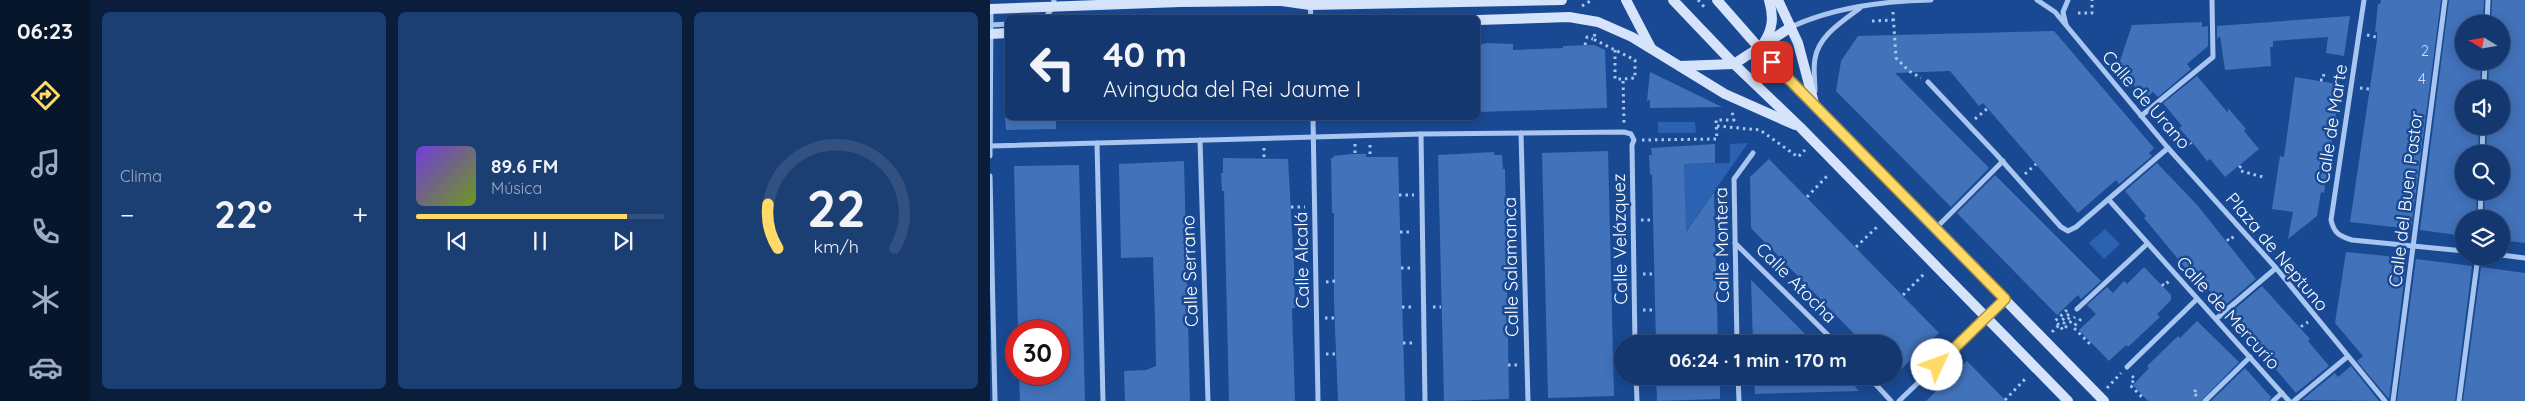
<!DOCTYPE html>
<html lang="es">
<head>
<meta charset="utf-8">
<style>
	body { margin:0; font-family:Quicksand,sans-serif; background:#1c3f73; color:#f1f3f6; height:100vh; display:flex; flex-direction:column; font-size:19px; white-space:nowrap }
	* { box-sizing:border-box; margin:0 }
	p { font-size:16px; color:#9dacc2 }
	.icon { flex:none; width:28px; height:28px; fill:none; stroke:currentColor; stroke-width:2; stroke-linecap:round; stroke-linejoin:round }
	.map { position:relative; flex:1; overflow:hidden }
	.sheet { display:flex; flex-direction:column; gap:12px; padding:12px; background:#0a1e3c; width:900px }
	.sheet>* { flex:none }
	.top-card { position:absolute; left:15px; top:15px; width:475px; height:105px; border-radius:8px; box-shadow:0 2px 12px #0003,0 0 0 1px #325181; background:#13376e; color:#f1f3f6; overflow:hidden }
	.needle { width:32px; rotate:281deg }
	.tools { position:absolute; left:1465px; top:15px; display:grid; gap:10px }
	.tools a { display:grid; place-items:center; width:55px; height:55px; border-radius:50%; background:#13376e; box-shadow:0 2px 12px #0003,0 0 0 1px #325181; font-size:25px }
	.speed { position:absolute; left:15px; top:320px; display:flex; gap:10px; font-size:25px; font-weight:700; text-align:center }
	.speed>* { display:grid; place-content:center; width:65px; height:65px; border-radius:50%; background:#13376e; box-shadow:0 2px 12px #0003,0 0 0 1px #325181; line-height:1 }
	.speed .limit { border:8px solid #d22; background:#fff; color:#111 }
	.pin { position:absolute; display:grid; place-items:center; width:42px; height:42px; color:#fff; margin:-21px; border-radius:10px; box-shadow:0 2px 8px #0006 }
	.me { position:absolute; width:55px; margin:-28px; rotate:47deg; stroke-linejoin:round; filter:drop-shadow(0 0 4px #0008) }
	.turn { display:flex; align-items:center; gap:18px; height:105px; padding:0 15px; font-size:22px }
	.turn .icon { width:65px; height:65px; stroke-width:2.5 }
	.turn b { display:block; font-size:35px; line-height:42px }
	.big { font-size:38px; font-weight:700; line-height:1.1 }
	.sheet .card { flex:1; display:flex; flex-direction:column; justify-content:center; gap:8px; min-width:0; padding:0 18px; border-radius:8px; background:#1c3f73 }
	.sheet .dial { align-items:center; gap:0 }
	.dial svg { height:130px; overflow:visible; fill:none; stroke:#325181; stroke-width:7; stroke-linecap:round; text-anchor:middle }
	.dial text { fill:#f1f3f6; stroke:none }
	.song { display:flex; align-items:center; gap:15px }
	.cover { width:60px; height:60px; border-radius:8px; background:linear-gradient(135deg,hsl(260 70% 55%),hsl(80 70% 35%)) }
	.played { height:5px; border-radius:2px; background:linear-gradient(90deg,#ffda67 85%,#325181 85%) }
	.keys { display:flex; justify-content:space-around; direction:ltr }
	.heat { display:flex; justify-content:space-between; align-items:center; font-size:28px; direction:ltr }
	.sheet .tiles { flex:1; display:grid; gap:12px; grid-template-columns:repeat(3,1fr) }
	.trip { position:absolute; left:624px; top:335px; width:288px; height:50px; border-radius:25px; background:#13376e; box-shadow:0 2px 12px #0003,0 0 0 1px #325181; font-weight:700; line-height:50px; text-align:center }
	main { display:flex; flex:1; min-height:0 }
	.menu { display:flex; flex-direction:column; width:90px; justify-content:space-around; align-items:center; background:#08162c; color:#9dacc2 }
	.menu .icon { width:35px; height:35px }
	.menu .selected { color:#ffda67 }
	.menu b { font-size:22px; color:#f1f3f6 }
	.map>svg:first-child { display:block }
	.green { fill:#2b62b1 }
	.building { fill:#4172ba }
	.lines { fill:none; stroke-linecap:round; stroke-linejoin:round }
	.path { stroke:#a8c6f0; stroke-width:3; stroke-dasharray:2.5 4; stroke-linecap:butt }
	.minor { stroke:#a8c6f0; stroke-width:5 }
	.secondary { stroke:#d6e4fb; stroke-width:10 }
	.route-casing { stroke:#a68e43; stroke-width:12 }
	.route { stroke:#ffda67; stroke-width:9 }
	.labels { text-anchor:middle; stroke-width:5; stroke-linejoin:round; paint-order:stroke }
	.number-label { font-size:15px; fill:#d0dcee }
	.street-label { font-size:18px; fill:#fff; stroke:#194993 }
</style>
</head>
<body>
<main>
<nav class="menu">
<b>06:23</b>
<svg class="icon selected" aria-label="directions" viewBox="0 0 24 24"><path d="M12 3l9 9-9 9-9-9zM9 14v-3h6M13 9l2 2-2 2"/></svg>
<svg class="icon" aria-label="music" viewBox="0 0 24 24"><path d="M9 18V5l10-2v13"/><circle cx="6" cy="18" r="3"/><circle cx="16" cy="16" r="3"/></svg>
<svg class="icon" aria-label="phone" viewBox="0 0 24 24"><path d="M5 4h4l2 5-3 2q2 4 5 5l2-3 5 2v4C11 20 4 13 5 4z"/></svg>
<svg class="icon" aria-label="climate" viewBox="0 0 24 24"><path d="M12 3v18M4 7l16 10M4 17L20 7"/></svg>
<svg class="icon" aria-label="car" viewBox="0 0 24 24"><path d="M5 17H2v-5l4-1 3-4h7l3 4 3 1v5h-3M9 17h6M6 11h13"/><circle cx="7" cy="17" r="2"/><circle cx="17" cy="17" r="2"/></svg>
</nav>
<section class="sheet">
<div class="tiles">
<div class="card"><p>Clima</p>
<div class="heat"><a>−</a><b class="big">22°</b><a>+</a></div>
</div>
<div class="card">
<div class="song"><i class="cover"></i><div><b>89.6 FM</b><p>Música</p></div></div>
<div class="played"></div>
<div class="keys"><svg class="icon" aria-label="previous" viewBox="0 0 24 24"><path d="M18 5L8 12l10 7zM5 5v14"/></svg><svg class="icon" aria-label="pause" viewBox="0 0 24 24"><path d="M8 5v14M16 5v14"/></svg><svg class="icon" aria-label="next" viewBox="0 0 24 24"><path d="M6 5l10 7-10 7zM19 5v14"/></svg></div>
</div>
<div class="card dial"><svg viewBox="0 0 100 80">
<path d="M14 69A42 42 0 1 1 86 69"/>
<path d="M14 69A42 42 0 0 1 8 42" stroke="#ffda67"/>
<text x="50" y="56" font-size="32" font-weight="700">22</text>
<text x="50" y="72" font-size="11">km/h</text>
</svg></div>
</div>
</section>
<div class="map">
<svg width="1535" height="401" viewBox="0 0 1535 401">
	<rect width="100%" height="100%" fill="#194993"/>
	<!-- green -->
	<g class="green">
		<path d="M 668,122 L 705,122 L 706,133 L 668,133 Z"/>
		<path d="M 758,143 L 695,233 L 694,164 L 740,163 L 740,144 Z"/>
		<path d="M 1115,229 L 1130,244 L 1114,259 L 1099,243 Z"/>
	</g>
	<!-- building -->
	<g class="building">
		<path d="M 1391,0 L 1451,0 L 1421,229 L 1360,222 L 1387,40 L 1387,32 L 1385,32 L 1388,4 L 1390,4 Z"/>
		<path d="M 1459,0 L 1494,0 L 1493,24 L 1474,24 L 1474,61 L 1491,61 L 1490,89 L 1474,89 L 1474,126 L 1489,126 L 1488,154 L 1474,154 L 1474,191 L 1487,191 L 1486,219 L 1474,219 L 1474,236 L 1430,230 Z"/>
		<path d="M 1502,0 L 1535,0 L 1535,243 L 1511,240 L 1511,219 L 1494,219 L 1495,191 L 1511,191 L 1511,154 L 1496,154 L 1497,126 L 1511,126 L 1511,89 L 1498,89 L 1499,61 L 1511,61 L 1511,24 L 1501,24 Z"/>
		<path d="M 1360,16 L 1354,56 L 1336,53 L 1338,37 L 1283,41 L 1283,47 L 1280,47 L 1281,66 L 1235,70 L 1230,36 L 1227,39 L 1227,26 Z"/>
		<path d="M 1212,22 L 1212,27 L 1218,26 L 1218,46 L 1197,64 L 1201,69 L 1168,97 L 1163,92 L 1155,99 L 1128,67 L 1142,25 Z"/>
		<path d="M 1064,31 L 1164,148 L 1159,153 L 1162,156 L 1129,184 L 1126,180 L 1088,213 L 993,103 L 989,106 L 960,71 L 905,73 L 999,168 L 961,207 L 846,91 L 851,61 L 868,36 Z"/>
		<path d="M 497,43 L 523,44 L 523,50 L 573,48 L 573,46 L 604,45 L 615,50 L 617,108 L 488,112 L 488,45 Z"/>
		<path d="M 660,72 L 691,87 L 732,107 L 660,108 L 660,100 L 657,101 Z"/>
		<path d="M 1207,76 L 1238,113 L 1238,108 L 1256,129 L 1254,131 L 1269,149 L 1235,177 L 1220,159 L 1217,161 L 1206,147 L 1189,128 L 1192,126 L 1173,103 Z"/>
		<path d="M 1305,77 L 1347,84 L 1343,108 L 1347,108 L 1334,193 L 1331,192 L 1327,216 L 1298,239 L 1303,212 L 1282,209 L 1290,156 L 1294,157 Z"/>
		<path d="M 15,118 L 66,118 L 66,129 L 16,130 Z"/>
		<path d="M 725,144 L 725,163 L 694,164 L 696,232 L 724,192 L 728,344 L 666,344 L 662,174 L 660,175 L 659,155 L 662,155 L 661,148 Z"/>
		<path d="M 618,151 L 624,396 L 558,398 L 552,153 Z"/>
		<path d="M 504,152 L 504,155 L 512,155 L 513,169 L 515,169 L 519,399 L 454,401 L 448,155 Z"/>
		<path d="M 361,154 L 376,154 L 376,157 L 408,157 L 415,401 L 348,401 L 344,303 L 344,213 L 342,213 L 341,158 L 344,158 L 343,156 Z"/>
		<path d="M 233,158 L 298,159 L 304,264 L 305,308 L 302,308 L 305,401 L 239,401 L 234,191 L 232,191 L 231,173 L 233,173 Z"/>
		<path d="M 779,159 L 949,333 L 902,378 L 902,344 L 874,344 L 761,228 L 760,177 Z"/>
		<path d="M 194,161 L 200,401 L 135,401 L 134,371 L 156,370 L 166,366 L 165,320 L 163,257 L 131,258 L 129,164 Z"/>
		<path d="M 1167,163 L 1208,206 L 1266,279 L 1233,307 L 1212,282 L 1209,284 L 1193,265 L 1154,218 L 1156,216 L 1135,191 Z"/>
		<path d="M 89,165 L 95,401 L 30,401 L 29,374 L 69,374 L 69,331 L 28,331 L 24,166 Z"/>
		<path d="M 1005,175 L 1111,281 L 1091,299 L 1088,295 L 1067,315 L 967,213 Z"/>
		<path d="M 1356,252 L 1417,258 L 1399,399 L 1367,361 L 1373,356 L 1345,323 Z"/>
		<path d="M 1426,259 L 1482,266 L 1465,401 L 1407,401 Z"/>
		<path d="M 1154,267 L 1181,295 L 1181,300 L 1167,314 L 1170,317 L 1138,347 L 1136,345 L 1119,361 L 1089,330 L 1106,314 L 1097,305 L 1117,287 L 1123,293 L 1134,281 L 1137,284 Z"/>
		<path d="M 1491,267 L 1535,273 L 1535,401 L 1473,401 Z"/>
		<path d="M 761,280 L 825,344 L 763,344 Z"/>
		<path d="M 1272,286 L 1320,339 L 1318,341 L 1339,366 L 1306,393 L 1239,314 Z"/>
		<path d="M 1207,321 L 1249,362 L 1211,401 L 1158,401 L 1143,385 L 1159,368 L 1157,366 L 1188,336 L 1190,338 Z"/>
		<path d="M 977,361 L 1016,401 L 936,401 Z"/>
		<path d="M 1361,366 L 1389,401 L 1312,400 L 1345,373 L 1348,377 Z"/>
		<path d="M 1255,368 L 1281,397 L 1279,401 L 1221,401 Z"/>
		<path d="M 666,376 L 730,376 L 730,399 L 667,401 Z"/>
		<path d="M 764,376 L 856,376 L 869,391 L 765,394 Z"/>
	</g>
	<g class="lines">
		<!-- path -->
		<g class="path">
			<path d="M 708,0 L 716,9"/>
			<path d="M 592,6 L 602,0"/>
			<path d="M 903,12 L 906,58 L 919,71 L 931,78"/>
			<path d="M 1088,13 L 1102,13 L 1102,0"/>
			<path d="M 882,21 L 903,20"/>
			<path d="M 605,34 L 603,39 L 645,60 L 645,78 L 633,79"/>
			<path d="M 1377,35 L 1386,37"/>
			<path d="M 595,45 L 597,37 L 603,39"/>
			<path d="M 625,50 L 625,79 L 633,79 L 634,124"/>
			<path d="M 1330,80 L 1333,80 L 1334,73"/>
			<path d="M 1370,88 L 1380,89"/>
			<path d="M 985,119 L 998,108"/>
			<path d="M 727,126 L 770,130 L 808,157 L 815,150"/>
			<path d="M 652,140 L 727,139 L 726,120 L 744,120 L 742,112"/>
			<path d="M 365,144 L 365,154"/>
			<path d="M 380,145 L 380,157"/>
			<path d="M 274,148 L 274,160"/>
			<path d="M 1190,149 L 1199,142 L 1201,144"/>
			<path d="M 1251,166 L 1249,168 L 1251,171 L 1273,177"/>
			<path d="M 1035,174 L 1046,164"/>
			<path d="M 409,195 L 424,195"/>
			<path d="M 817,197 L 839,174"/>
			<path d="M 301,207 L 315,207"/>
			<path d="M 651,220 L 663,220"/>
			<path d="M 410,232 L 422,232"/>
			<path d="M 1237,239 L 1239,241 L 1244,236"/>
			<path d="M 866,247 L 889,225"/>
			<path d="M 411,268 L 423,268"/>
			<path d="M 653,274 L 664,274"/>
			<path d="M 336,282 L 346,281"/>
			<path d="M 1172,284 L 1174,286 L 1179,281"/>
			<path d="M 913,295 L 935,273"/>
			<path d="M 412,307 L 424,307"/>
			<path d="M 443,307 L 451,307"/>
			<path d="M 653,310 L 665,310"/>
			<path d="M 1079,314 L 1071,321 L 1074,323 L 1081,316"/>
			<path d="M 335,318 L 347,318"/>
			<path d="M 1091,319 L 1083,327 L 1100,344"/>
			<path d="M 1069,325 L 1065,321 L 1077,310"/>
			<path d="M 1311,325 L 1312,326 L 1318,322"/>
			<path d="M 1062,332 L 1069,325 L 1073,330 L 1085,317"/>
			<path d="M 413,343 L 425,343"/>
			<path d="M 336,354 L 348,354"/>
			<path d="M 518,365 L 527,365"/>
			<path d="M 1142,376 L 1145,379 L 1140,385 L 1154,399"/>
			<path d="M 1117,388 L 1131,373"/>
			<path d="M 1206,390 L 1203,393 L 1207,396"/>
			<path d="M 1015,400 L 1037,377"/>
		</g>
		<!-- minor -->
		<g class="minor">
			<path d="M 1047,0 L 1065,12 L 1178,148 L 1286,268 L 1395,401"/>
			<path d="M 1374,0 L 1341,220 C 1344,233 1349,236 1362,240 L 1474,251"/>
			<path d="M 320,3 L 321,18"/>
			<path d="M 55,18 L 63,7 L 64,0"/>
			<path d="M 1497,24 L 1498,0"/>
			<path d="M 0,25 L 18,24"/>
			<path d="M 1076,25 L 1073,12 L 1078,0"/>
			<path d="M 801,27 C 844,7 894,1 941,0"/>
			<path d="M 938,82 L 1006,154 L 1071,227 L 1078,231 L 1086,227 L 1178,148"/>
			<path d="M 1494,89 L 1495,61"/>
			<path d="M 825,91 C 825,81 823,69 825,59 C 828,36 853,21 870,8"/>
			<path d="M 1151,116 L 1223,57 L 1222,0"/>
			<path d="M 323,118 L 328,401"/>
			<path d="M 531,133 L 538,401"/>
			<path d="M 431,134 L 435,401"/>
			<path d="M 210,140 L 218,401"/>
			<path d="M 107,143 L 113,401"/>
			<path d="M 0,146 L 431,134 L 634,132 L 641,134 L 644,140 L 642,145 L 645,344"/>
			<path d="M 1492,154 L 1493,126"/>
			<path d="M 0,156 L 1,9"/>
			<path d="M 0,176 L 5,401"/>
			<path d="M 1119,200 L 1299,401"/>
			<path d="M 1490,219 L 1491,191"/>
			<path d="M 946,228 L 1013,161"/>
			<path d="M 745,243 L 847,344"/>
			<path d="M 1511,255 L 1535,258"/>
			<path d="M 1087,309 L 1157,244"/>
			<path d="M 1226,319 L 1286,268"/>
			<path d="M 747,344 L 744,179 L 763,153"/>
			<path d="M 1137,367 L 1207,299"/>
			<path d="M 646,376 L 647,401"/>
			<path d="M 748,376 L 749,401"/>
			<path d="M 878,376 L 901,401"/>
			<path d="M 909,401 L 1015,299"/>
			<path d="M 1215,401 L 1260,357"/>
			<path d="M 1283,401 L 1292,393"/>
			<path d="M 1304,401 L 1357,357"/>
			<path d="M 1403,401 L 1455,0"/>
			<path d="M 1469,401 L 1488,256"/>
		</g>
		<!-- secondary -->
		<g class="secondary">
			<path d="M 636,0 L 661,48"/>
			<path d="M 683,0 L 744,64 L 810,127 L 1078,401"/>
			<path d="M 727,0 L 770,49 L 1114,401"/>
			<path d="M 788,0 L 808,43 L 824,103"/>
			<path d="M 0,9 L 190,2 L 292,1 L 320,5 L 572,0"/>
			<path d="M 488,20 L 579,17 L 608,22 L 642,37 L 735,94 L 805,125"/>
			<path d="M 0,34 L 18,33"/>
			<path d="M 773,44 C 783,29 784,17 779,0"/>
			<path d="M 690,66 L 744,64 L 801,27"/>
		</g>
	</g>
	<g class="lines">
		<defs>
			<path id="route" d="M 782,62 L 1015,299 L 947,365"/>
		</defs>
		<!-- route casing -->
		<use href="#route" class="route-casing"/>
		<!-- route -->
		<use href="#route" class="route"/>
	</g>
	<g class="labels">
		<!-- number labels -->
		<g class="number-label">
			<text x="1435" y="56">2</text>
			<text x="1432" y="84">4</text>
		</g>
		<!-- street labels -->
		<g class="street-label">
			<text transform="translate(1156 100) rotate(49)" y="6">Calle de Urano</text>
			<text transform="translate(1342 124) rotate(-81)" y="6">Calle de Marte</text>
			<text transform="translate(1416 199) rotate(-83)" y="6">Calle del Buen Pastor</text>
			<text transform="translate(630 239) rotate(-91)" y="6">Calle Velázquez</text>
			<text transform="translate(732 245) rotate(-91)" y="6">Calle Montera</text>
			<text transform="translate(1287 252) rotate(50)" y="6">Plaza de Neptuno</text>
			<text transform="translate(312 260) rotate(-91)" y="6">Calle Alcalá</text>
			<text transform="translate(521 267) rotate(-91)" y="6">Calle Salamanca</text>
			<text transform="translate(200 271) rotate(-92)" y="6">Calle Serrano</text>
			<text transform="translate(806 283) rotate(45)" y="6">Calle Atocha</text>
			<text transform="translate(1238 313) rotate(48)" y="6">Calle de Mercurio</text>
		</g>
	</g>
</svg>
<div class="tools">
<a><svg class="needle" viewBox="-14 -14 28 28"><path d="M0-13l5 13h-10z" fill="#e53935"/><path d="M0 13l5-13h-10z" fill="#9dacc2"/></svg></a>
<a><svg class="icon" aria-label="sound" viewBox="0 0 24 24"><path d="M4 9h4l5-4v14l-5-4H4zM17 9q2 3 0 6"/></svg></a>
<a><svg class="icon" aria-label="search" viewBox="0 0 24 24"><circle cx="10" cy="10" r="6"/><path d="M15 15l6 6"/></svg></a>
<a><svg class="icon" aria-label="layers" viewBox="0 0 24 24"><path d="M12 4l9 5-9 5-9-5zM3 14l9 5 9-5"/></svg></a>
</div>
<div class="speed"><div class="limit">30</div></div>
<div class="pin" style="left:782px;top:62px;background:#d93025"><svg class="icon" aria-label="arrive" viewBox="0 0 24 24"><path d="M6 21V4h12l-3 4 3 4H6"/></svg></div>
<svg class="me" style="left:947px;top:365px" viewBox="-20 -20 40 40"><circle r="19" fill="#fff"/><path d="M0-13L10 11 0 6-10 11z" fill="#ffda67"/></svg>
<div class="trip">06:24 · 1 min · 170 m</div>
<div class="top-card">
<div class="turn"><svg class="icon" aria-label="left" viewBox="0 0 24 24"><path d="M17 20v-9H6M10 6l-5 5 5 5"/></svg><div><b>40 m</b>Avinguda del Rei Jaume I</div></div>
</div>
</div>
</main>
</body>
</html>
